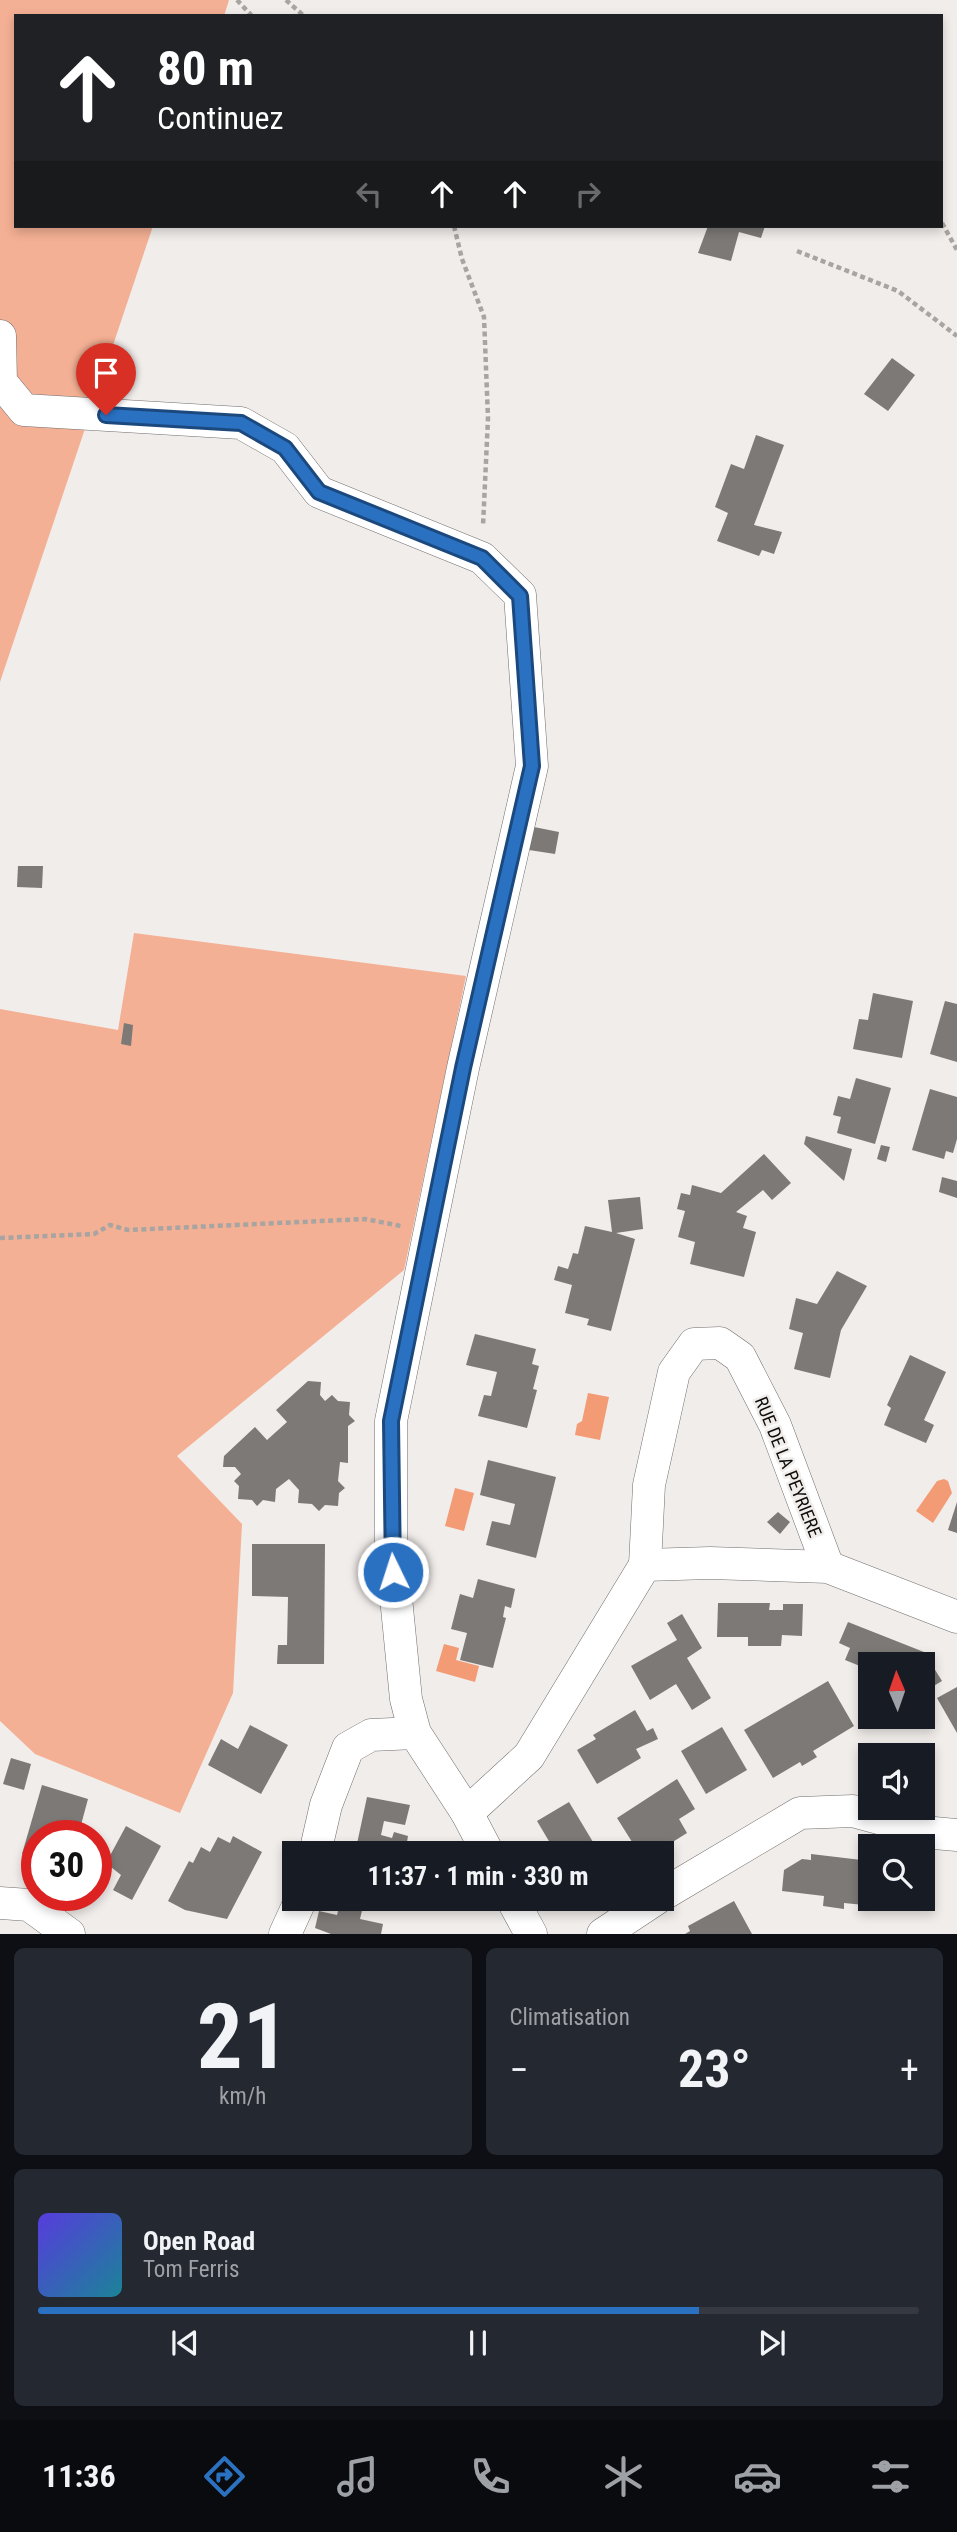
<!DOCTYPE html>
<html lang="fr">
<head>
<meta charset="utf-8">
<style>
	body { margin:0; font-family:"Roboto Condensed",sans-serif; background:#242831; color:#f1f3f6; height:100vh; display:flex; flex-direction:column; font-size:26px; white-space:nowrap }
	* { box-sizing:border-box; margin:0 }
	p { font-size:23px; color:#9ea1a6 }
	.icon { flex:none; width:38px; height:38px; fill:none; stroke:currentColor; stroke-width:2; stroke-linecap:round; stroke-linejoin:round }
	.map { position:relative; height:1934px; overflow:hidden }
	.side { display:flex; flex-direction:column; gap:14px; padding:14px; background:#0d0f14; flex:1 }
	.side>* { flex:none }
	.top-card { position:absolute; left:14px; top:14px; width:929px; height:214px; border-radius:0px; box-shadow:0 4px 10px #0003; background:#202124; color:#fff; overflow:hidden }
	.needle { width:46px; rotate:358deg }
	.fabs { position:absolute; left:858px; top:1652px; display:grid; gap:14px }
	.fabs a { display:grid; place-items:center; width:77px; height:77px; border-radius:0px; background:#171b24; box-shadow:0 4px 10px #0003; font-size:35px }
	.speed { position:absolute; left:21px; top:1820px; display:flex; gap:14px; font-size:35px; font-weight:700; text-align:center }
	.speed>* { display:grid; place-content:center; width:91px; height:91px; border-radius:50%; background:#171b24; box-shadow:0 4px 10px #0003; line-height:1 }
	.speed .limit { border:10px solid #d22; background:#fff; color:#111 }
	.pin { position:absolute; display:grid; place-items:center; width:60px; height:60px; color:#fff; margin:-72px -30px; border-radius:50% 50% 50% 0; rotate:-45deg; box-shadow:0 0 7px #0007 }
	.pin .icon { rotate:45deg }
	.me { position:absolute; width:77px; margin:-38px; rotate:356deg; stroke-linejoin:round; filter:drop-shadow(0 0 5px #0008) }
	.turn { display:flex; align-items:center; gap:24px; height:147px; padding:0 28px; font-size:32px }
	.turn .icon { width:91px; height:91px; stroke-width:2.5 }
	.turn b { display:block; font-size:49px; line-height:60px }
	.lanes { display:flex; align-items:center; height:66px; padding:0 28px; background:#0003; justify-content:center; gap:35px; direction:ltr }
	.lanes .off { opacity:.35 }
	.big { font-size:52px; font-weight:700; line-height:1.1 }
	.side .tile { flex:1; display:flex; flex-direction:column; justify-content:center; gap:10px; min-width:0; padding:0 24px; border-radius:10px; background:#242831 }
	.side .dial { align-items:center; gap:0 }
	.dial b { font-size:91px; line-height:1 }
	.song { display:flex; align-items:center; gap:21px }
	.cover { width:84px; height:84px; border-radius:10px; background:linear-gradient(135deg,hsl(250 70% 55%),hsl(190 70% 35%)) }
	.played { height:7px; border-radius:4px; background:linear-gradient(90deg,#2a71c2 75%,#363941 75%) }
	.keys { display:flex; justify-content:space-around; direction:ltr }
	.heat { display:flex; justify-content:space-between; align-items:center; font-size:38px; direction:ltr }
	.side .tiles { flex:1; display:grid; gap:14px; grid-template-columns:1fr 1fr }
	.tile:last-child { grid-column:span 2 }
	.trip { position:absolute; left:282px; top:1841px; width:392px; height:70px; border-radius:0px; background:#171b24; box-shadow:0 4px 10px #0003; font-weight:700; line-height:70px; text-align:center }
	.dock { display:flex; height:112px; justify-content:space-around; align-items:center; background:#090b0e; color:#9ea1a6 }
	.dock .icon { width:49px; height:49px }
	.dock .on { color:#2a71c2 }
	.dock b { font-size:32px; color:#f1f3f6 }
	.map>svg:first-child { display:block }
	.green { fill:#f4b094 }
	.water { fill:#f39b74 }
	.building { fill:#7c7977 }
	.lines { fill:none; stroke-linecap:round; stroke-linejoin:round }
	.street-casing { stroke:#716d6c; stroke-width:33 }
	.path { stroke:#a7a4a2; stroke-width:4.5; stroke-dasharray:5 3.5; stroke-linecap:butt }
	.street { stroke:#fff; stroke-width:32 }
	.route-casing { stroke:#1b497e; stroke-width:18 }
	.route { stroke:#2a71c2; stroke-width:12 }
	.labels { text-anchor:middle; stroke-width:5; stroke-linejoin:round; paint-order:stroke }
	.street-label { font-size:18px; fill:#0e0d0c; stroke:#f1edeb }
</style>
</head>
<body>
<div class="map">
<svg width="957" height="1934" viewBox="0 0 957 1934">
	<rect width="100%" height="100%" fill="#f1edeb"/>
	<!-- green -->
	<g class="green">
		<path d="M 0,0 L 229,0 L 224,16 L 16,16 L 16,226 L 153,226 L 0,682 Z"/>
		<path d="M 134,933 L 466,976 L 404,1270 L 177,1456 L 242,1524 L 233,1693 L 180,1813 L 35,1754 L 0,1721 L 0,1009 L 118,1030 Z"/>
	</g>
	<!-- water -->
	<g class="water">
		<path d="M 588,1393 L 609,1397 L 600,1440 L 575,1435 L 577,1424 L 582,1421 Z"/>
		<path d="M 944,1479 L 948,1481 L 952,1493 L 933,1523 L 916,1511 L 937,1481 Z"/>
		<path d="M 455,1488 L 474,1493 L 464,1531 L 445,1526 Z"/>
		<path d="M 444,1644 L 459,1648 L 456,1660 L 479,1666 L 475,1682 L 436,1671 Z"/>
	</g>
	<!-- building -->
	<g class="building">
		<path d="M 708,226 L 765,226 L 761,238 L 739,232 L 731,261 L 698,253 Z"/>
		<path d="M 892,358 L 915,375 L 888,411 L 864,394 Z"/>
		<path d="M 756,435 L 784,445 L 754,525 L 782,532 L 774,554 L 762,550 L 759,556 L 717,541 L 728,513 L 715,507 L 731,464 L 744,469 Z"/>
		<path d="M 534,827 L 559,832 L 555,854 L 529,850 Z"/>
		<path d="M 18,866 L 43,866 L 42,888 L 17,887 Z"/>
		<path d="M 873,993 L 913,1001 L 902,1058 L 853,1049 L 859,1019 L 868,1020 Z"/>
		<path d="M 945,1001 L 957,1004 L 957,1062 L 930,1054 Z"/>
		<path d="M 124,1023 L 133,1025 L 131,1046 L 121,1044 Z"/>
		<path d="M 856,1078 L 891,1088 L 875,1144 L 837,1133 L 841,1117 L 833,1115 L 838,1096 L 850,1099 Z"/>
		<path d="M 930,1089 L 957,1097 L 957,1139 L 953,1153 L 946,1151 L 944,1159 L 912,1150 Z"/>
		<path d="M 806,1136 L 852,1149 L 844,1181 L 804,1144 Z"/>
		<path d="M 881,1145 L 890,1147 L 886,1162 L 877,1159 Z"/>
		<path d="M 764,1154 L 791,1183 L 772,1200 L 763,1190 L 736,1212 L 747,1216 L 743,1228 L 756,1232 L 744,1277 L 690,1264 L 695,1242 L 678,1237 L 685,1211 L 677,1209 L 681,1193 L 690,1195 L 692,1185 L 721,1193 Z"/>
		<path d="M 942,1177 L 957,1181 L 957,1198 L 939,1192 Z"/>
		<path d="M 640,1197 L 643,1229 L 616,1233 L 635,1239 L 611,1331 L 587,1325 L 589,1319 L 565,1313 L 572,1285 L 554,1280 L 558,1266 L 568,1269 L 573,1253 L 578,1254 L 585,1226 L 612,1232 L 608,1200 Z"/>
		<path d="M 837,1271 L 867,1286 L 841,1330 L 830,1378 L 794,1369 L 803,1333 L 789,1329 L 796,1298 L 817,1304 Z"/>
		<path d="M 475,1334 L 536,1349 L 532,1364 L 539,1366 L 533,1389 L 537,1390 L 527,1428 L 478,1416 L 484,1395 L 491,1396 L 497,1372 L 466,1365 Z"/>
		<path d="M 910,1355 L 946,1372 L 924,1420 L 934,1425 L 926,1443 L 884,1425 L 891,1408 L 887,1405 Z"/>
		<path d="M 308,1381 L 321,1382 L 320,1395 L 325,1401 L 332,1395 L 338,1401 L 350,1402 L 349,1415 L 355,1421 L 348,1426 L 348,1463 L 340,1462 L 338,1481 L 345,1488 L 339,1493 L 338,1506 L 325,1505 L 319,1511 L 312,1504 L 298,1503 L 299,1490 L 289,1479 L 276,1489 L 275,1502 L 263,1500 L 257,1506 L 252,1500 L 238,1499 L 239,1486 L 234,1481 L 241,1474 L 235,1467 L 223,1467 L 224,1456 L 255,1427 L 267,1440 L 287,1422 L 276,1410 Z"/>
		<path d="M 488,1460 L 556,1477 L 536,1558 L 486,1545 L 492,1521 L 510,1525 L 515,1504 L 480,1495 Z"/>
		<path d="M 957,1502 L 957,1533 L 948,1530 Z"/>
		<path d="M 778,1512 L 790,1522 L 780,1534 L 767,1522 Z"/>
		<path d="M 252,1544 L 325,1544 L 324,1664 L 277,1664 L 278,1645 L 287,1645 L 288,1597 L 252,1596 Z"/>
		<path d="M 478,1579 L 515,1589 L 511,1608 L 505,1606 L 503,1617 L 506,1618 L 493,1668 L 460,1660 L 467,1633 L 451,1629 L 460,1594 L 473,1598 Z"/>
		<path d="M 718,1603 L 770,1603 L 769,1610 L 783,1610 L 783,1604 L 803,1604 L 802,1636 L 782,1635 L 781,1646 L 748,1646 L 748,1637 L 717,1637 Z"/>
		<path d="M 682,1614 L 702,1648 L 687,1658 L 711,1698 L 692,1710 L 676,1684 L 650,1700 L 631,1666 L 677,1640 L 667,1623 Z"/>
		<path d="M 848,1622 L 924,1652 L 942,1681 L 922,1693 L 922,1664 L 870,1664 L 870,1670 L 845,1660 L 850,1648 L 839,1643 Z"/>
		<path d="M 828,1681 L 854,1726 L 813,1751 L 817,1757 L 802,1766 L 800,1762 L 773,1778 L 744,1730 Z"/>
		<path d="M 957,1687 L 957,1733 L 937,1698 Z"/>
		<path d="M 635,1710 L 647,1731 L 653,1728 L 658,1739 L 636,1749 L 641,1758 L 597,1784 L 577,1750 L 596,1739 L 593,1735 Z"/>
		<path d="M 250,1725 L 288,1745 L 261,1794 L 208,1765 L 221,1739 L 238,1749 Z"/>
		<path d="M 722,1727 L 747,1770 L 706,1794 L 681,1751 Z"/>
		<path d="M 11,1758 L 31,1764 L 24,1790 L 3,1784 Z"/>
		<path d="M 677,1779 L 695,1809 L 679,1819 L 687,1833 L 655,1853 L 639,1853 L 617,1818 Z"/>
		<path d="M 42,1785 L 88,1799 L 78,1836 L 37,1836 L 37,1858 L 22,1854 Z"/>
		<path d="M 367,1797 L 410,1805 L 405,1825 L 384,1821 L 381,1835 L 392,1838 L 394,1832 L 408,1836 L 407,1842 L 431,1848 L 430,1853 L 355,1853 Z"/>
		<path d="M 569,1802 L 593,1842 L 600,1853 L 556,1853 L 537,1821 Z"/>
		<path d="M 126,1826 L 161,1846 L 132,1900 L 113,1890 L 121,1875 L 106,1863 Z"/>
		<path d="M 233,1836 L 262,1852 L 227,1919 L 185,1910 L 168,1901 L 189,1861 L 193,1863 L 201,1847 L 210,1852 L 218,1837 L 230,1843 Z"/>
		<path d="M 811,1854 L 870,1861 L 870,1899 L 896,1899 L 895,1908 L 844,1903 L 844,1909 L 823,1906 L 824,1896 L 782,1891 L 784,1870 L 802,1859 L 811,1860 Z"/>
		<path d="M 341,1899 L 364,1902 L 360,1919 L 383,1924 L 381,1934 L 331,1934 L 315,1928 L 319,1911 L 337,1915 Z"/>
		<path d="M 555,1899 L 580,1899 L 562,1909 Z"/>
		<path d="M 734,1901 L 752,1934 L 685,1934 L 690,1931 L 688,1926 Z"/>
	</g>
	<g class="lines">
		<defs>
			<g id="street">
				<path d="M 0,336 L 1,382 L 24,410 L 241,423 L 285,448 L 319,492 L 482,558 L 520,595 L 532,766 L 463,1068 L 391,1421 L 391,1547 L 406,1699 L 415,1733 L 467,1813 L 488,1853"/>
				<path d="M 645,1565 L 649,1485 L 674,1372 L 694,1344 L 720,1343 L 740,1357 L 775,1425 L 828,1567"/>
				<path d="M 467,1813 L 529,1756 L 645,1565 L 710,1563 L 828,1567 L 957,1617"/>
				<path d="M 315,1853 L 326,1805 L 348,1748 L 371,1735 L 415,1733"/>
				<path d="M 662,1895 L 800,1813 L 853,1811 L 934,1833 L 957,1835"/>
				<path d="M 512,1899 L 531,1934"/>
				<path d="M 0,1903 L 29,1905 L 69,1934"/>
				<path d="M 285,1934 L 301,1899"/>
				<path d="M 603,1934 L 656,1899"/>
			</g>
		</defs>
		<!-- street casing -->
		<use href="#street" class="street-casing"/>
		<!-- path -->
		<g class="path">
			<path d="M 237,0 L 252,16"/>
			<path d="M 286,0 L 304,16"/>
			<path d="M 942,223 L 957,250"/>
			<path d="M 454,226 L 462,259 L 484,317 L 488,418 L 483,526"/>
			<path d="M 797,251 L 898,291 L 957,336"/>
			<path d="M 0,1238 L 94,1234 L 110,1225 L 128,1230 L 365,1219 L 401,1226"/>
		</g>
		<!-- street -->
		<use href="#street" class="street"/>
	</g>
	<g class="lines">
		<defs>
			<path id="route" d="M 106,415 L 241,423 L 285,448 L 319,492 L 482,558 L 520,596 L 532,766 L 463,1068 L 391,1421 L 393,1572"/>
		</defs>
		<!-- route casing -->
		<use href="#route" class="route-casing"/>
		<!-- route -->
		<use href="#route" class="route"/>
	</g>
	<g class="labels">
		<!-- street labels -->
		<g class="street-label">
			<text transform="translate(788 1467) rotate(68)" y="6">RUE DE LA PEYRIERE</text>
		</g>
	</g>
</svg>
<div class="fabs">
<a><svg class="needle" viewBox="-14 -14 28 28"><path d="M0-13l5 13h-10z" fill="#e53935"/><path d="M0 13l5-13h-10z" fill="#9ea1a6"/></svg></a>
<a><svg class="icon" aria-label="sound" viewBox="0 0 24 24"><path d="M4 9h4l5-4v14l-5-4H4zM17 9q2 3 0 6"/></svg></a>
<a><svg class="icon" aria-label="search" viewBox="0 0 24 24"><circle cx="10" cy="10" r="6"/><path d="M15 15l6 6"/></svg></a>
</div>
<div class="speed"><div class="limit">30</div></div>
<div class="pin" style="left:106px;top:415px;background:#d93025"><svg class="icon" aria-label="arrive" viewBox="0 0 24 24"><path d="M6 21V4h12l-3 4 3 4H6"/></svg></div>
<svg class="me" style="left:393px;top:1572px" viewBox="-20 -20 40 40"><circle r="17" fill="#2a71c2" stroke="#fff" stroke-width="3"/><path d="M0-11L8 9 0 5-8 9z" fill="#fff"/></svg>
<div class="trip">11:37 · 1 min · 330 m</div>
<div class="top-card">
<div class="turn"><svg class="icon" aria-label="ahead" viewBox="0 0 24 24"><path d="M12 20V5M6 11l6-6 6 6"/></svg><div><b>80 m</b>Continuez</div></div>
<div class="lanes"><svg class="icon off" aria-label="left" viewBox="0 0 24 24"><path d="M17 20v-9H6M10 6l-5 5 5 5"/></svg><svg class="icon" aria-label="ahead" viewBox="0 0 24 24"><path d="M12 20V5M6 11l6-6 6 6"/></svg><svg class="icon" aria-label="ahead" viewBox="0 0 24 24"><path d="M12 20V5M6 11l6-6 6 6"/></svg><svg class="icon off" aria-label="right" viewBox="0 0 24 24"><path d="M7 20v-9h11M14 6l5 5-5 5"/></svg></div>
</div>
</div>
<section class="side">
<div class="tiles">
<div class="tile dial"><b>21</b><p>km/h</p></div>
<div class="tile"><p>Climatisation</p>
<div class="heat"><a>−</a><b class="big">23°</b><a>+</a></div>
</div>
<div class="tile">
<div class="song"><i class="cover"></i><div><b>Open Road</b><p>Tom Ferris</p></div></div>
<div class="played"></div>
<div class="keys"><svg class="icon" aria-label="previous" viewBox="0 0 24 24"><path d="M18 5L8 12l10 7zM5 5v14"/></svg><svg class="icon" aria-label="pause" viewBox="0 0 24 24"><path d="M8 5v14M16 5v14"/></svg><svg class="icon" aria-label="next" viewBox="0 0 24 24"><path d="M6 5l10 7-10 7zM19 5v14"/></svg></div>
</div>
</div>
</section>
<nav class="dock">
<b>11:36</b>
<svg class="icon on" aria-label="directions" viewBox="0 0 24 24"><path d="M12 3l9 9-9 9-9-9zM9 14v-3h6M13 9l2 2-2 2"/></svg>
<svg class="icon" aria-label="music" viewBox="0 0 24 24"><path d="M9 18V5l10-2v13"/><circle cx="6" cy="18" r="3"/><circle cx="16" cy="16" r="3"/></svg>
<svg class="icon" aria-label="phone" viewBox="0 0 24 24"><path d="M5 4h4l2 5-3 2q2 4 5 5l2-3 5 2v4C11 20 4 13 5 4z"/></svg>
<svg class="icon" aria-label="climate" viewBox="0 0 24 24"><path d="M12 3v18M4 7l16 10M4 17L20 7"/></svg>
<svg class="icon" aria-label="car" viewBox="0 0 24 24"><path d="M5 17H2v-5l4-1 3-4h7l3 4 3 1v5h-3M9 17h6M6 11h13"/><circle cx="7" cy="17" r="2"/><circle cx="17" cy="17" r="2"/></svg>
<svg class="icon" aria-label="filters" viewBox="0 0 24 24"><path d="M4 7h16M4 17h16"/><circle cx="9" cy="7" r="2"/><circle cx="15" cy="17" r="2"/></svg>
</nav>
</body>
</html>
